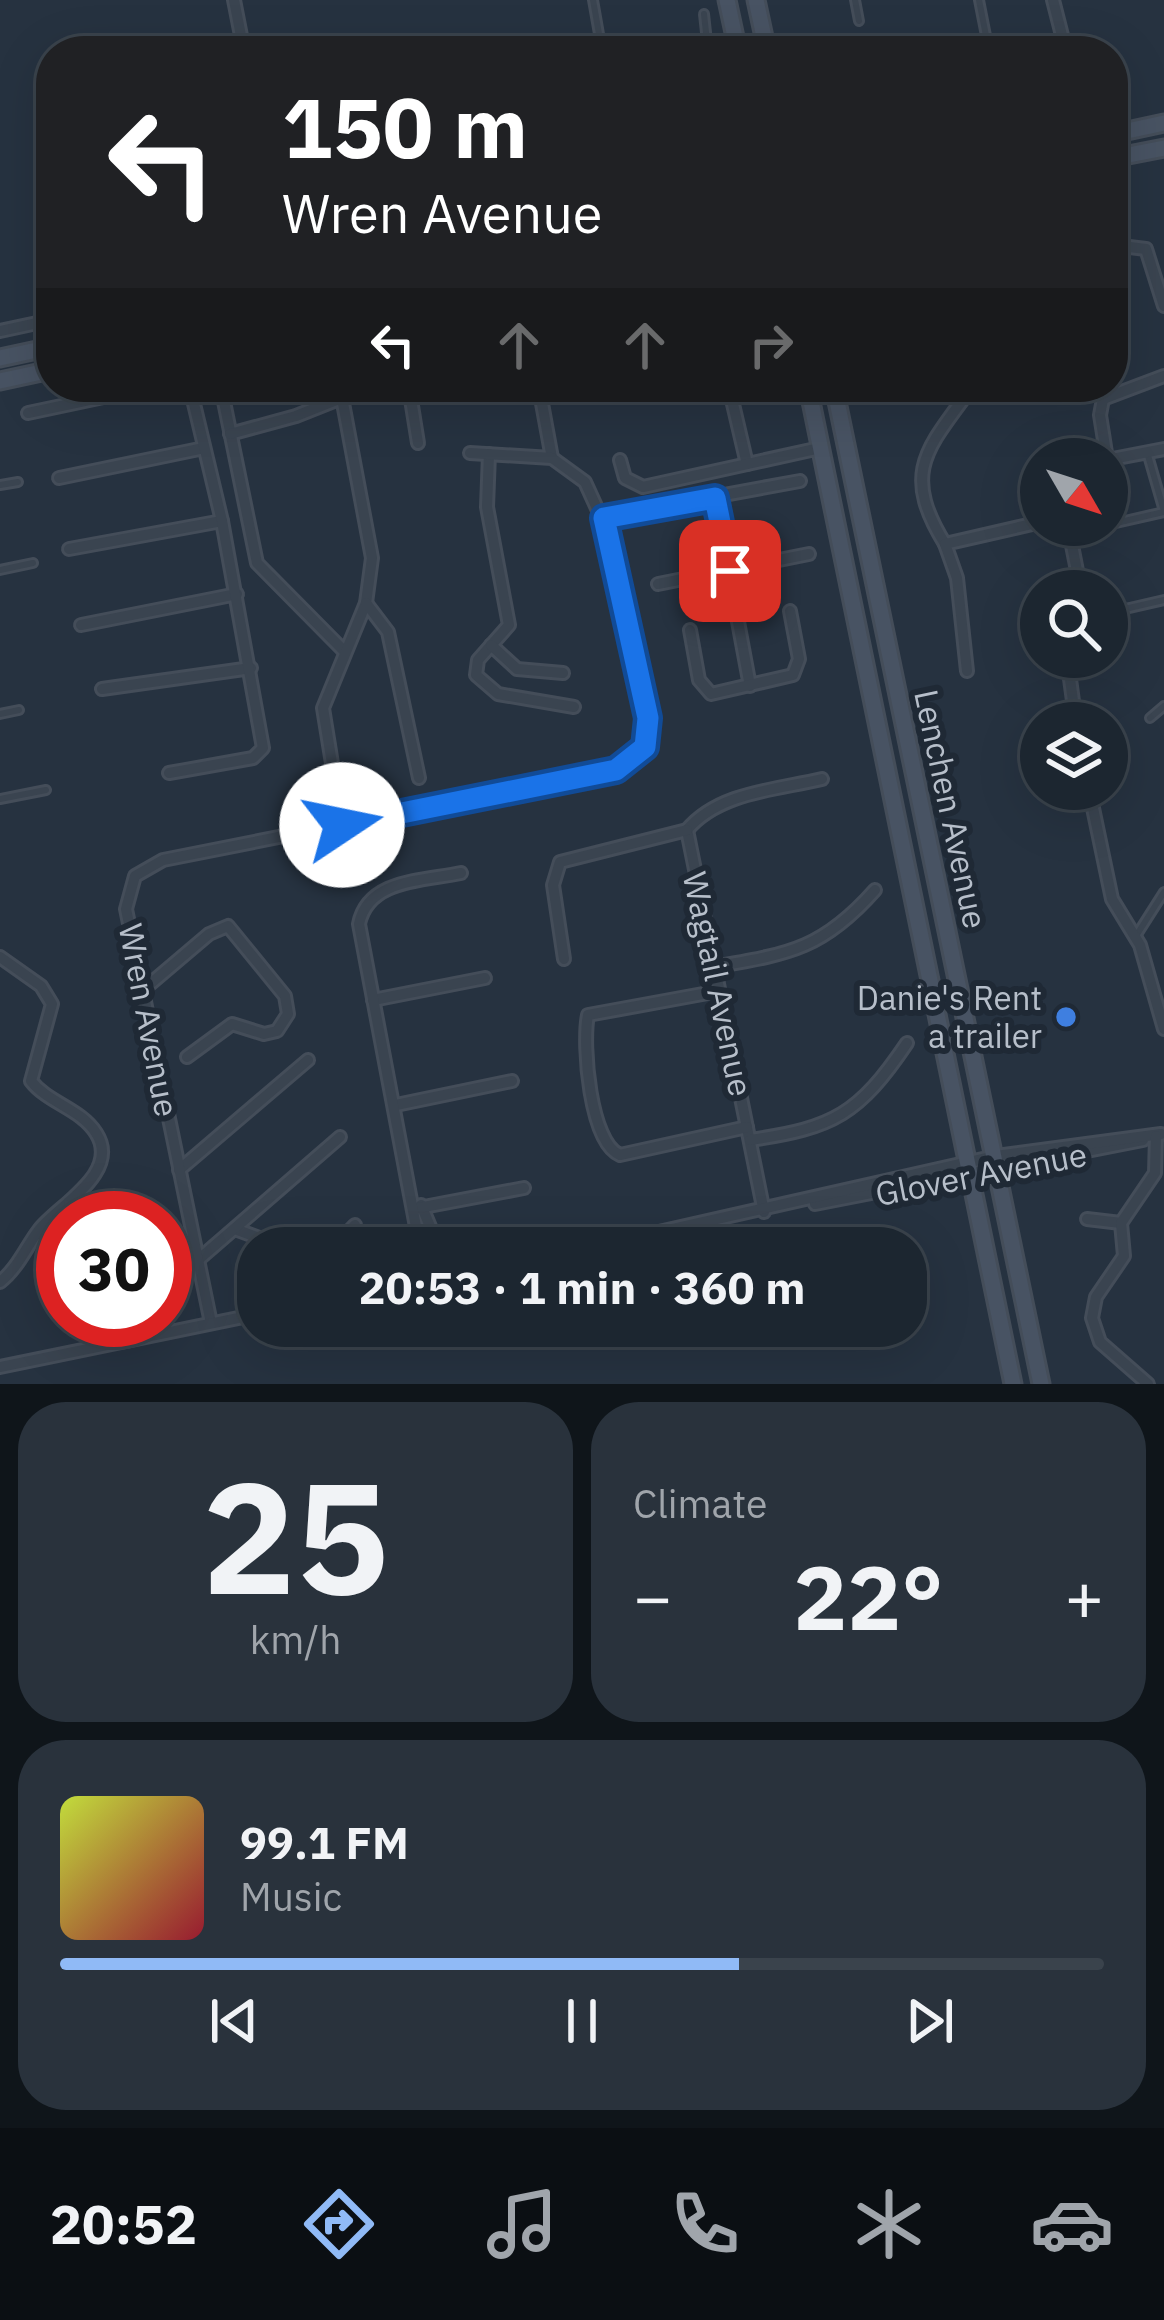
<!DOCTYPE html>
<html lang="en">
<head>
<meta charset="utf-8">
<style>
	body { margin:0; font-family:"IBM Plex Sans",sans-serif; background:#29323c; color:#f1f3f6; height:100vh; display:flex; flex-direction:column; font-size:45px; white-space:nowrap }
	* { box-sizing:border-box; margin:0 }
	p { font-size:39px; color:#a0a5ab }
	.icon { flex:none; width:66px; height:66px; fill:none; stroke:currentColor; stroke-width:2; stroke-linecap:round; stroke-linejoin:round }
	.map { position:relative; height:1384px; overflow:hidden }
	.side { display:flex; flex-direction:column; gap:18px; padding:18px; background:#0f151a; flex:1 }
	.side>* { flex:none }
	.hud { position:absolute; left:36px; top:36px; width:1092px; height:366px; border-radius:48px; box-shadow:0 12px 48px #0002,0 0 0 3px #3a434c; background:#202124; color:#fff; overflow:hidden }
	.needle { width:78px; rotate:129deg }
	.tools { position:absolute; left:1020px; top:438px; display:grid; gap:24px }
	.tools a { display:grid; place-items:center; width:108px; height:108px; border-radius:50%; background:#1c2630; box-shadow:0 12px 48px #0002,0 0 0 3px #3a434c; font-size:60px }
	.speed { position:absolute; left:36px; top:1191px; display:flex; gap:24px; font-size:60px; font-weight:700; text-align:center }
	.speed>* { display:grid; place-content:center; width:156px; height:156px; border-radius:50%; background:#1c2630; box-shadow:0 12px 48px #0002,0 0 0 3px #3a434c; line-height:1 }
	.speed .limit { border:18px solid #d22; background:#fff; color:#111 }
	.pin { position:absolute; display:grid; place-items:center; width:102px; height:102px; color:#fff; margin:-51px; border-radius:24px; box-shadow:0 6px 18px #0006 }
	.me { position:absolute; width:132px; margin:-66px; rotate:79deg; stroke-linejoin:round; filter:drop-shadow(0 0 9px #0008) }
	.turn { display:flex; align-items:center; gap:42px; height:252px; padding:0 48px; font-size:54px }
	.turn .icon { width:156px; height:156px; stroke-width:2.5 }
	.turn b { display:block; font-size:84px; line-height:102px }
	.lanes { display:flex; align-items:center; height:114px; padding:0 48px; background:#0003; justify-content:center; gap:60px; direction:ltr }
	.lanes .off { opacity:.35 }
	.big { font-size:90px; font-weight:800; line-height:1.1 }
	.side .widget { flex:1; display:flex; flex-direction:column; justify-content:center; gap:18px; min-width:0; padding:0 42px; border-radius:48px; background:#29323c }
	.side .dial { align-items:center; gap:0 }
	.dial b { font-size:156px; line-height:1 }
	.song { display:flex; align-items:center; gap:36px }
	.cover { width:144px; height:144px; border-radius:18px; background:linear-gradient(135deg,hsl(70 70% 55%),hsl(350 70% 35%)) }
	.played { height:12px; border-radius:6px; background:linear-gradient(90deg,#90baf6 65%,#3a434c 65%) }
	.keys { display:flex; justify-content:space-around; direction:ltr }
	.heat { display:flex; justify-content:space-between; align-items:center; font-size:66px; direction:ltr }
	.side .tiles { flex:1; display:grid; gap:18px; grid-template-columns:1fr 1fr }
	.widget:last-child { grid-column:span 2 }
	.trip { position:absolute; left:237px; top:1227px; width:690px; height:120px; border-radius:48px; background:#1c2630; box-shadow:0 12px 48px #0002,0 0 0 3px #3a434c; font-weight:800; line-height:120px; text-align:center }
	.tab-bar { display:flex; height:192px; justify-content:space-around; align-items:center; background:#0b0f13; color:#a0a5ab }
	.tab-bar .icon { width:84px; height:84px }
	.tab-bar .active { color:#90baf6 }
	.tab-bar b { font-size:54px; color:#f1f3f6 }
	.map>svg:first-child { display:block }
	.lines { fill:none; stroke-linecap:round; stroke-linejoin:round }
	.service-casing { stroke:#444d59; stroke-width:12 }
	.minor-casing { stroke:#444d59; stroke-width:16 }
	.secondary-casing { stroke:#444d59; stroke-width:21 }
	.service { stroke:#3a4450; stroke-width:6 }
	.minor { stroke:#3a4450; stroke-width:10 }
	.secondary { stroke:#485363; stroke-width:15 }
	.route-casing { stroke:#114b97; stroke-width:30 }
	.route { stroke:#1a73e8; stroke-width:21 }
	.shop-dot { fill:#3f7fe0; stroke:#1f2935; stroke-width:4.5 }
	.labels { text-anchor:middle; stroke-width:12; stroke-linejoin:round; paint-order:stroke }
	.street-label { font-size:33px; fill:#b7bfca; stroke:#1f2935 }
	.poi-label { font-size:33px; fill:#b7bfca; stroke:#1f2935; text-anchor:end }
</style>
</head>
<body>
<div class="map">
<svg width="1164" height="1384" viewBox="0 0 1164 1384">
	<rect width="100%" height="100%" fill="#263240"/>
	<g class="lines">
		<defs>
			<g id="service">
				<path d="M 593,0 L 602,51"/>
				<path d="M 855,0 L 859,21"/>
				<path d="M 979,0 L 989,51"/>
				<path d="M 704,14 L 708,51"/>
				<path d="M 1147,452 L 1164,511"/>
				<path d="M 0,485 L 18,482"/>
				<path d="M 1116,523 L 1164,512"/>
				<path d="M 0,570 L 33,563"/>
				<path d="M 1112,612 L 1164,600"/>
				<path d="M 0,714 L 19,710"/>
				<path d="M 1150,718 L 1164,706"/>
				<path d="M 0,799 L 46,790"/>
				<path d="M 1136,936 L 1164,892"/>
			</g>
			<g id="minor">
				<path d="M 234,0 L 244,51"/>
				<path d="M 1053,0 L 1066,51"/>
				<path d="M 1113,245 L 1146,249 L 1164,306"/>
				<path d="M 0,331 L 51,320"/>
				<path d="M 221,387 L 257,563 L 345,652"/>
				<path d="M 340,387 L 372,558 L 366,603 L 323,708 L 342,825"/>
				<path d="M 409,387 L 418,443"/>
				<path d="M 539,387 L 552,458"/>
				<path d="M 729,387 L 747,464"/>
				<path d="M 28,413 L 151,387"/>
				<path d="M 230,434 L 296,416 L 369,387"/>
				<path d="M 489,454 L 487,507 L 509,625 L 478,660 L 476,675 L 498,694 L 574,707"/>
				<path d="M 1107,459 L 1100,415 L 1103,399 L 1164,376"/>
				<path d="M 620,460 L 625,478 L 643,487 L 820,448"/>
				<path d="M 1107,460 L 1164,449"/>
				<path d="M 59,478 L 204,448"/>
				<path d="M 715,498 L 750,686"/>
				<path d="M 604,517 L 800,481"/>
				<path d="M 1068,525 L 1081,591"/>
				<path d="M 945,544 C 900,471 928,448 972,387"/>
				<path d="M 69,549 L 222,521"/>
				<path d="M 658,584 L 809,554"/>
				<path d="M 366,603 L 388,632 L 419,778"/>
				<path d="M 81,625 L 237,594"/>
				<path d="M 690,630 L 699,680 L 711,694 L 793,675 L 799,659 L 790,611"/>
				<path d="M 491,645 L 517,669 L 563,673"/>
				<path d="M 1067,657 L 1076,723"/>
				<path d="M 967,671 L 957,578 L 945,544 L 1041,522"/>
				<path d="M 102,689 L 251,668"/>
				<path d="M 169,773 L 253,758 L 263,748 L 222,521 L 190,387"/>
				<path d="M 1089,789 L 1112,899 L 1140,945 L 1164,1029"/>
				<path d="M 687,830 L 764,1212"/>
				<path d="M 687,830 C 719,792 776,790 822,779"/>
				<path d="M 0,957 L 41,986 L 52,1004 L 31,1081 C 48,1103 81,1109 96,1133 C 122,1173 57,1206 39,1230 C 26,1247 18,1268 0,1282"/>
				<path d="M 564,959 L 553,885 L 560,862 L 687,830"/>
				<path d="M 713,967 C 788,954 822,950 875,890"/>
				<path d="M 143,990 L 209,934 L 228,926 L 285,996 L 288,1014 L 277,1031 L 264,1034 L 232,1024 L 187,1057"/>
				<path d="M 719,991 L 588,1015 C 582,1045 590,1143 620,1155 L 747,1127"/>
				<path d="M 373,1000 L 485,978"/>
				<path d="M 396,1105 L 512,1081"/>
				<path d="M 750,1140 C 834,1128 859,1114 907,1043"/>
				<path d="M 179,1170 L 308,1060"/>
				<path d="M 815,1204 L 1143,1140"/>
				<path d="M 69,1205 L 90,1218"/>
				<path d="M 421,1205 L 439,1248"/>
				<path d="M 413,1209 L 524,1188"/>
				<path d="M 1087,1219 L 1121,1223"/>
				<path d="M 235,1229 L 286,1248"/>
				<path d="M 333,1248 L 355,1225"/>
				<path d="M 420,1248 L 359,924 C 368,879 423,881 461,873"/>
				<path d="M 588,1248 L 996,1156 L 1161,1134"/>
				<path d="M 198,1260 L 340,1137"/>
				<path d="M 211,1323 L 126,909 L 135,876 L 163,860 L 617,770 L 638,757 L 648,739 L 616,550 L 585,482 L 552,458 L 470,453"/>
				<path d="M 0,1367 L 258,1314"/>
				<path d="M 1148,1384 L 1100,1342 L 1092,1318 L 1096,1297 L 1124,1256 L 1121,1223 L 1155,1173 L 1156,1136"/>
			</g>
			<g id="secondary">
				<path d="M 727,0 L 738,51"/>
				<path d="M 756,0 L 767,51"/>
				<path d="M 1113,134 L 1164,123"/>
				<path d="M 1113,158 L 1164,148"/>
				<path d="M 0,358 L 51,347"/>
				<path d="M 0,381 L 51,370"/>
				<path d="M 808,387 L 1013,1384"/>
				<path d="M 834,387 L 1041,1384"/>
			</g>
		</defs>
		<!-- service casing -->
		<use href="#service" class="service-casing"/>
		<!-- minor casing -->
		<use href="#minor" class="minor-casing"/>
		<!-- secondary casing -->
		<use href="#secondary" class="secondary-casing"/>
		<!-- service -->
		<use href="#service" class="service"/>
		<!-- minor -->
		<use href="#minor" class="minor"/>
		<!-- secondary -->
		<use href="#secondary" class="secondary"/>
	</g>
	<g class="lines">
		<defs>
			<path id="route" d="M 342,825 L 616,770 L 645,747 L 648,718 L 604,518 L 715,498 L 730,571"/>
		</defs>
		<!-- route casing -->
		<use href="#route" class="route-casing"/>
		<!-- route -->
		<use href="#route" class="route"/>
	</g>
	<!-- markers -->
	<circle class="shop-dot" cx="1066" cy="1017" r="12"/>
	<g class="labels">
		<!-- street labels -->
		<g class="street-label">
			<text transform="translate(951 809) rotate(78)" y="12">Lenchen Avenue</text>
			<text transform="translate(718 984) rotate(78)" y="12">Wagtail Avenue</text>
			<text transform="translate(149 1020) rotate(79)" y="12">Wren Avenue</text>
			<text transform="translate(981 1174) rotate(-11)" y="12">Glover Avenue</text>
		</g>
		<!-- poi labels -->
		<g class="poi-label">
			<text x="1042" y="1010">Danie's Rent<tspan x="1042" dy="38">a trailer</tspan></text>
		</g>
	</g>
</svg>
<div class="tools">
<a><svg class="needle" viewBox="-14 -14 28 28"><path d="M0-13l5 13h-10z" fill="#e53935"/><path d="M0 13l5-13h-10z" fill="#a0a5ab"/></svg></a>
<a><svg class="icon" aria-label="search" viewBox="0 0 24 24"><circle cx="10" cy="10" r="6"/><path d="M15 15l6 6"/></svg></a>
<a><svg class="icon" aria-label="layers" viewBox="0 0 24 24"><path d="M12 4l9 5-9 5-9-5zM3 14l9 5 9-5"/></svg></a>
</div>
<div class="speed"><div class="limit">30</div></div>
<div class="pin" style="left:730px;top:571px;background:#d93025"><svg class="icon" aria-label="arrive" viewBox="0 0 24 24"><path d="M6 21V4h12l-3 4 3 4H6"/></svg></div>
<svg class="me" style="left:342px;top:825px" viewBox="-20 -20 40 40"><circle r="19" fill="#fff"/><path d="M0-13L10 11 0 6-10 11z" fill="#1a73e8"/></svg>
<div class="trip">20:53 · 1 min · 360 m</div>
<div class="hud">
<div class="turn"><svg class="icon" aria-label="left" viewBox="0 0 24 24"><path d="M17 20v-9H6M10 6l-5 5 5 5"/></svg><div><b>150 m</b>Wren Avenue</div></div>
<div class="lanes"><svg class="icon" aria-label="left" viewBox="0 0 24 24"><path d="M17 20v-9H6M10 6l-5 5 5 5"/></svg><svg class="icon off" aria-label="ahead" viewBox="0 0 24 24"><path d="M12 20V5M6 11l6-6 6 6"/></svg><svg class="icon off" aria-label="ahead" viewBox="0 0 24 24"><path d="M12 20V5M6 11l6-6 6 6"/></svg><svg class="icon off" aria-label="right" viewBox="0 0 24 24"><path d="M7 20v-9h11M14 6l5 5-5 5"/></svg></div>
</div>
</div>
<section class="side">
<div class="tiles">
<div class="widget dial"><b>25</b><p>km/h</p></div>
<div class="widget"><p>Climate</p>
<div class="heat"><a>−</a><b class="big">22°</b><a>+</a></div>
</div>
<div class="widget">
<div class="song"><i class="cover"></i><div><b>99.1 FM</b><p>Music</p></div></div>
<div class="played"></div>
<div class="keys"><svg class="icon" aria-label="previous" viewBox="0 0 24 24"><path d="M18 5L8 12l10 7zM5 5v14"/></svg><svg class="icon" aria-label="pause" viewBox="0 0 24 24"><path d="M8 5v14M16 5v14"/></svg><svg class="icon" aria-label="next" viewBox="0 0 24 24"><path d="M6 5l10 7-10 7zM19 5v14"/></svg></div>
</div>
</div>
</section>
<nav class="tab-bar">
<b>20:52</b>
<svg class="icon active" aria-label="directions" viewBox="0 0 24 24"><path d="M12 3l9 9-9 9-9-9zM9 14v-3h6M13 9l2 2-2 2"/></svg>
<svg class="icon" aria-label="music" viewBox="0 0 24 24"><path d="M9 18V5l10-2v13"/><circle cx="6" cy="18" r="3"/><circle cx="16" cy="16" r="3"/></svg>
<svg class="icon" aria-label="phone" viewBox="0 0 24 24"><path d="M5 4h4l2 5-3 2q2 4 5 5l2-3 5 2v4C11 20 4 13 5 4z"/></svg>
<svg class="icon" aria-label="climate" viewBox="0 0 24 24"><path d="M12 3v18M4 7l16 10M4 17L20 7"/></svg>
<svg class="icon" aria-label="car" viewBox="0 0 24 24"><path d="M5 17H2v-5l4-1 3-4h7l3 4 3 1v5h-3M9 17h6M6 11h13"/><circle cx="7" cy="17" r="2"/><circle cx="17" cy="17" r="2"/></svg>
</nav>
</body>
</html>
